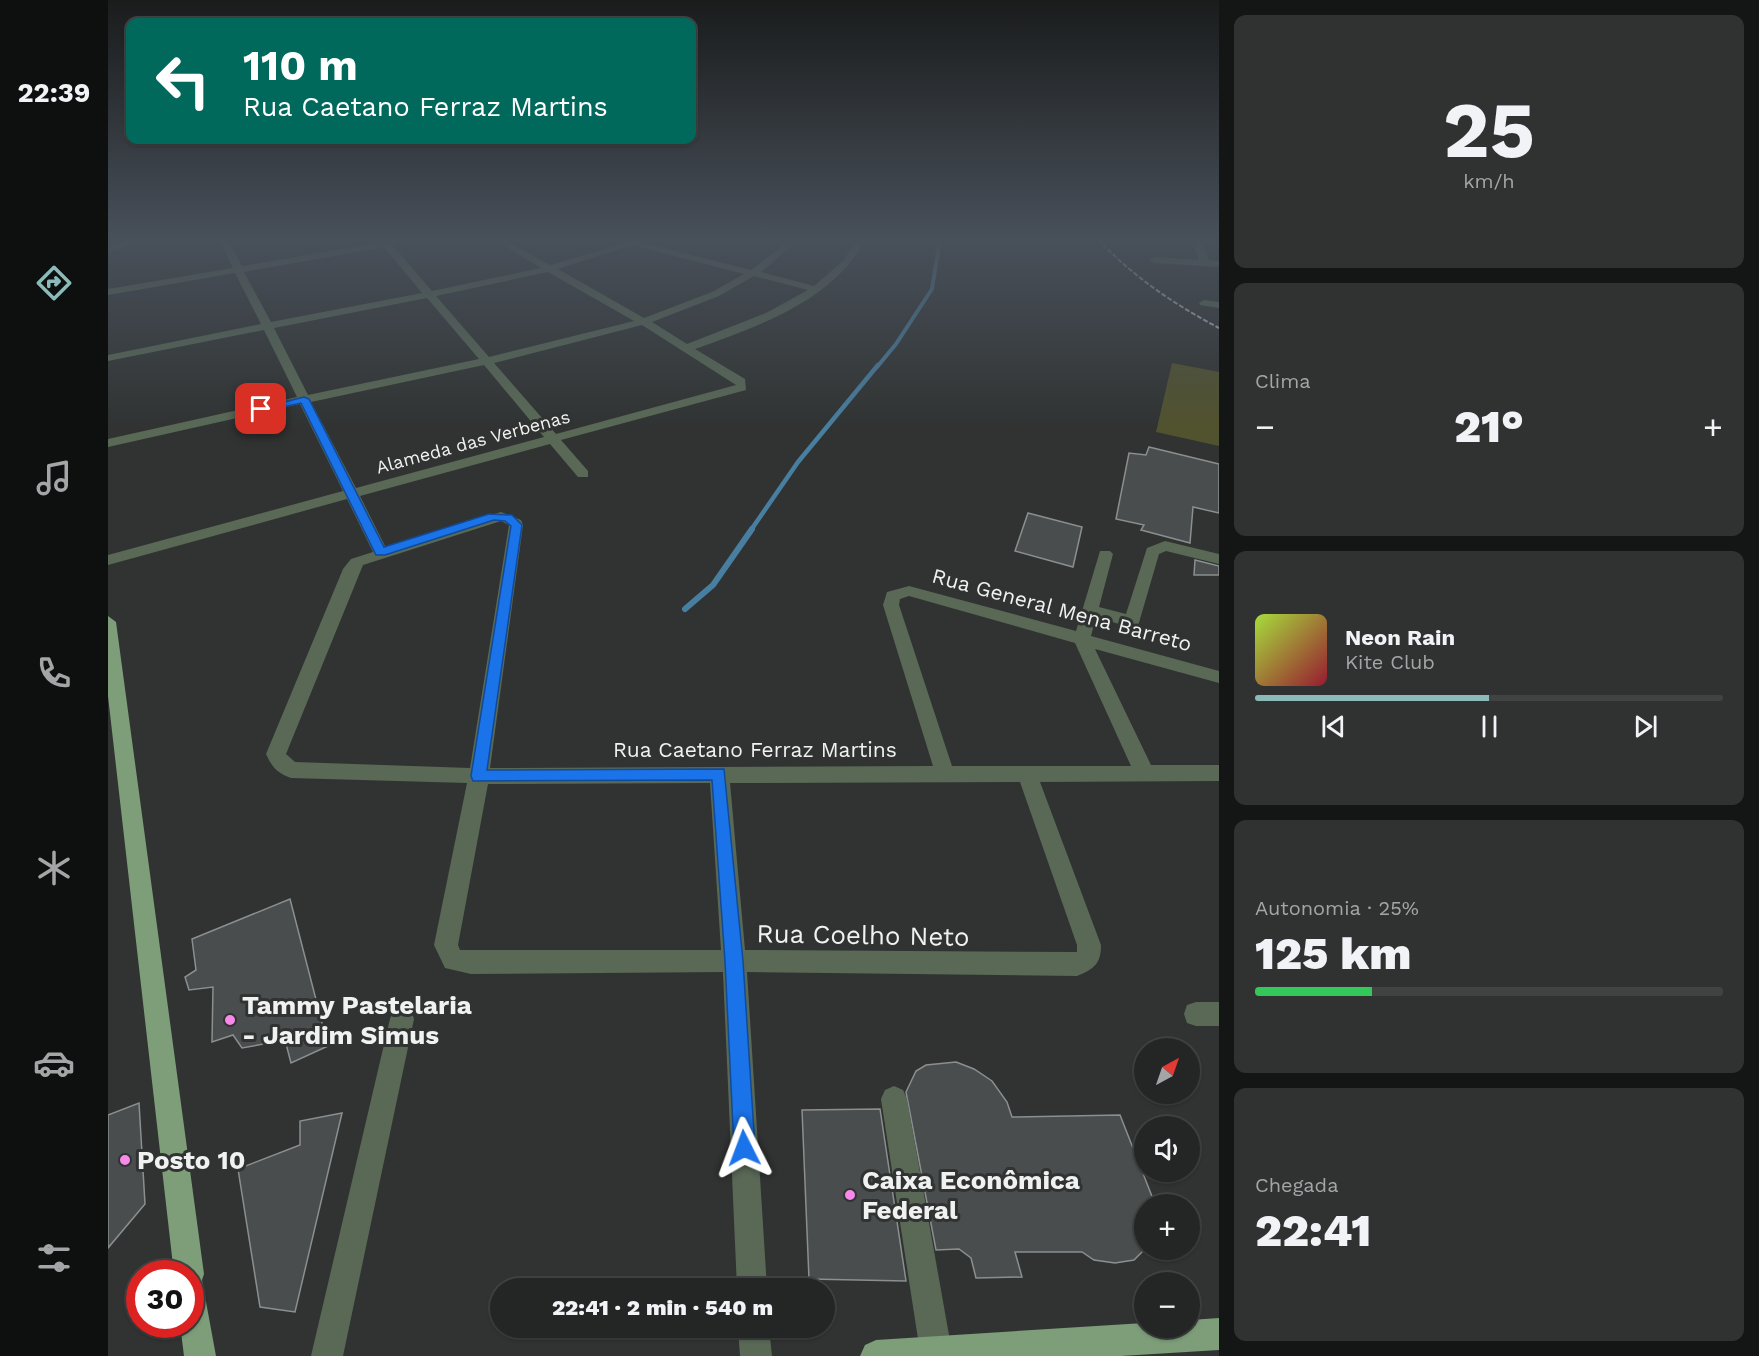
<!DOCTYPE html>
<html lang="pt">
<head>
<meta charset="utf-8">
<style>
	body { margin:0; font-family:"Work Sans",sans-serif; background:#303232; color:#f1f3f6; height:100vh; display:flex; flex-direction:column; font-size:22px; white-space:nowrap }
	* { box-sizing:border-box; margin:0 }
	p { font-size:20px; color:#a3a5a7 }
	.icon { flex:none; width:33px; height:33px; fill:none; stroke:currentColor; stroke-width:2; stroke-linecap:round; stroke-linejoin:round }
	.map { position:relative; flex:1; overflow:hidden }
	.side { display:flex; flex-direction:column; gap:15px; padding:15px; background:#141515; width:540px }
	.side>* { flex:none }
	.guide { position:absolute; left:18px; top:18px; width:570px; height:126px; border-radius:12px; box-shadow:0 2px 4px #0004,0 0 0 2px #414343; background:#00695c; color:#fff; overflow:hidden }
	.needle { width:39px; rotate:40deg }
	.controls { position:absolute; left:1026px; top:1038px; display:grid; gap:12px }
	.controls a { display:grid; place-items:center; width:66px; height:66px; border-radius:50%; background:#242626; box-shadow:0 2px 4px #0004,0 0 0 2px #414343; font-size:30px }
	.speed { position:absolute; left:18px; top:1260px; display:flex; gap:12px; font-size:30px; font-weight:700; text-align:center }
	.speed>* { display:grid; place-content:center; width:78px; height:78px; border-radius:50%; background:#242626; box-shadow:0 2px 4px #0004,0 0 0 2px #414343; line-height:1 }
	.speed .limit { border:9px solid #d22; background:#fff; color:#111 }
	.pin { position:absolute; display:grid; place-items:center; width:51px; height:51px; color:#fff; margin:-26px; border-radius:12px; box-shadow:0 3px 9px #0006 }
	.me { position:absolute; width:66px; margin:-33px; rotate:357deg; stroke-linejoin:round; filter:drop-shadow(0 0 4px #0008) }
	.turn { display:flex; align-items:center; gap:21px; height:126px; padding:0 18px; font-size:27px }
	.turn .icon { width:78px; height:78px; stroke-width:2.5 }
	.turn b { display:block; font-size:42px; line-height:51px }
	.big { font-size:45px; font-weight:800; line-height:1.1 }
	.side .tile { flex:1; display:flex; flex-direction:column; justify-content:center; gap:9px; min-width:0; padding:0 21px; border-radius:12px; background:#303232 }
	.side .dial { align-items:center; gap:0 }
	.dial b { font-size:78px; line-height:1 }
	.song { display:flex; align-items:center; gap:18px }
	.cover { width:72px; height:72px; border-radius:9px; background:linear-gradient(135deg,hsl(80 70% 55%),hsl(350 70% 35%)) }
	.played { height:6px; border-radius:3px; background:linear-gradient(90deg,#8bbbb9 50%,#414343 50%) }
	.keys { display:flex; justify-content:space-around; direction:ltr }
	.heat { display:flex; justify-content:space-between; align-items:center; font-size:33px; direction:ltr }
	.charge { height:9px; border-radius:4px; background:linear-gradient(90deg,#34c759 25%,#414343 0) }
	.trip { position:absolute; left:382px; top:1278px; width:345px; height:60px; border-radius:30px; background:#242626; box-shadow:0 2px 4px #0004,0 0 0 2px #414343; font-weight:800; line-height:60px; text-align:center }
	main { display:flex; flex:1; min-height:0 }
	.menu { display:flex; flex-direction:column; width:108px; justify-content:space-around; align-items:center; background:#0e0f0f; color:#a3a5a7 }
	.menu .icon { width:42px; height:42px }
	.menu .active { color:#8bbbb9 }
	.menu b { font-size:27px; color:#f1f3f6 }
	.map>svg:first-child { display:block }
	.green { fill:#51522e }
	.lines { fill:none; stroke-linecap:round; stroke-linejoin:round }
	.stream-far2 { stroke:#487e9f; stroke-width:4 }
	.stream-far1 { stroke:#487e9f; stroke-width:4.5 }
	.stream { stroke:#487e9f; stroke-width:6 }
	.building { fill:#494d4e; stroke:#8b8f90; stroke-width:1.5 }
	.minor { fill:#596956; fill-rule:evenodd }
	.major { fill:#7d9e78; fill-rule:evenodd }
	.rail { stroke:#bdbfbe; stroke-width:2; stroke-dasharray:5 2; stroke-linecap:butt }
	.route { fill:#1a73e8; stroke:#114b97; stroke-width:1.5 }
	.poi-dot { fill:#f888e9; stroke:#303332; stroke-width:2 }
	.labels { text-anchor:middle; stroke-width:6; stroke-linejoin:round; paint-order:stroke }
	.far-street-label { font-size:18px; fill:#f0f2f1; stroke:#303332 }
	.street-label { font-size:21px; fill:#f0f2f1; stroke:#303332 }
	.near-street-label { font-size:26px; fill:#f0f2f1; stroke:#303332 }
	.near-poi-label { font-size:26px; font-weight:bold; fill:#f0f2f1; stroke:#303332; text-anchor:start }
</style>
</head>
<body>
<main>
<nav class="menu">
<b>22:39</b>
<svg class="icon active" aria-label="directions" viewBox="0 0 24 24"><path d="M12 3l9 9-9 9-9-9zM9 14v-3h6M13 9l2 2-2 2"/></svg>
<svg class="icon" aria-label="music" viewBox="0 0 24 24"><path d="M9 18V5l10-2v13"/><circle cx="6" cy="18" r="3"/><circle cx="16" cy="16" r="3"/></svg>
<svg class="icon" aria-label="phone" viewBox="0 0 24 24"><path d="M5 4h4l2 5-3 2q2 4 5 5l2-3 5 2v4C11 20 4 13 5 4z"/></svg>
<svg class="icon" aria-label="climate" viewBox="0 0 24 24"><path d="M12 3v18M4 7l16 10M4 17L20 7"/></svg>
<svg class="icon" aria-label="car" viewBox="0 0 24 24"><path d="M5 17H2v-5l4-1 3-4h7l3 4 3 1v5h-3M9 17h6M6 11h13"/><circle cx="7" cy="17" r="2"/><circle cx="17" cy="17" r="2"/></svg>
<svg class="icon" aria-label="filters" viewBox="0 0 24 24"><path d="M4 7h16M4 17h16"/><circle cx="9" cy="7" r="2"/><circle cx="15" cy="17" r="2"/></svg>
</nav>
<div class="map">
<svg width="1111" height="1356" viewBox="0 0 1111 1356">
	<rect width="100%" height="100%" fill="#303332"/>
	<!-- green -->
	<path class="green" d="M 1064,363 L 1111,372 L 1111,446 L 1048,432 Z"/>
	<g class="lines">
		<!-- stream-far2 -->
		<path class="stream-far2" d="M 769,367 L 788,344 L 824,289 L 832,239"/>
		<!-- stream-far1 -->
		<path class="stream-far1" d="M 643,530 L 690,462 L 770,365"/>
		<!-- stream -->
		<path class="stream" d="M 577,609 L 605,585 L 644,529"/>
	</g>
	<!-- building -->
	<g class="building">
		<path d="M 1041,447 L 1111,464 L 1111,513 L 1085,507 L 1082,543 L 1033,530 L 1036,525 L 1008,519 L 1021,453 L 1038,455 Z"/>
		<path d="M 920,513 L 974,527 L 965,567 L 907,551 Z"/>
		<path d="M 1087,560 L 1111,566 L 1111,575 L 1086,575 Z"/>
		<path d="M 182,899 L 220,1046 L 183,1063 L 177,1040 L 134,1048 L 125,1035 L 104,1042 L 105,987 L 81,990 L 77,977 L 88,970 L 84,939 Z"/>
		<path d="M 848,1062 L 866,1069 L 884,1081 L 899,1102 L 904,1117 L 1012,1115 L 1047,1204 L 1036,1204 L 1036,1250 L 1026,1260 L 1007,1263 L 986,1260 L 974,1252 L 907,1252 L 914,1277 L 868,1278 L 863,1258 L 851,1249 L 828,1250 L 798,1092 L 808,1071 L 818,1065 Z"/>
		<path d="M 31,1103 L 37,1204 L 0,1248 L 0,1115 Z"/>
		<path d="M 772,1109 L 798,1281 L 701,1279 L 694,1110 Z"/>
		<path d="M 234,1113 L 187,1312 L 152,1307 L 130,1169 L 192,1145 L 192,1121 Z"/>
	</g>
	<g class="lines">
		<!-- minor -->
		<g class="minor">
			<path d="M 27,239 L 41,239 L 0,252 L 0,246 Z"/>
			<path d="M 111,239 L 119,239 L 134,266 L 272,243 L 270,239 L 281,241 L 313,239 L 285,246 L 324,291 L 433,268 L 385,239 L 395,239 L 442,265 L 505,247 L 523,239 L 534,239 L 532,242 L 643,270 L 683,239 L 692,239 L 653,272 L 706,286 L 735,261 L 749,239 L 758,239 C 724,302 650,326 587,349 L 637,379 L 638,390 L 453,440 L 480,471 L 480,477 L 470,477 L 442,444 L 252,496 L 278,548 L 393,512 L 413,520 L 415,525 L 382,768 L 825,766 L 775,605 L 779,592 L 801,586 L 968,631 L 992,551 L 1002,551 L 1005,554 L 991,607 L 1018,614 L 1039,548 L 1057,541 L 1111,554 L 1111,564 L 1058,551 L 1051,554 L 1030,626 L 1024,628 L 988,617 L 983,636 L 1111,671 L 1111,683 L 987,649 L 1043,765 L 1111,765 L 1111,781 L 932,782 L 993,945 C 993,964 986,969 969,976 L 639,972 L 659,1288 L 629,1288 L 615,972 L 363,974 L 337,968 L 326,945 L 359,783 L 183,778 C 169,773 164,767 158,754 L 235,569 L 243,559 L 265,552 L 239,499 L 0,565 L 0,555 L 235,491 L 192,404 L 0,447 L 0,439 L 189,397 L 156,330 L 0,361 L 0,355 L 153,324 L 127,273 L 0,295 L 0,289 L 125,268 ZM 524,245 L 636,274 L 604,292 L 536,318 L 450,269 ZM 276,247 L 314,293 L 163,322 L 136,272 ZM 440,272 L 526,321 L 381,357 L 328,296 ZM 646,276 L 700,290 L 658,313 L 579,344 L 544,322 L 611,296 ZM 319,298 L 371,359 L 200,395 L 166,328 ZM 534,325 L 628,385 L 448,434 L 386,363 ZM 376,365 L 436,437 L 248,488 L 203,402 ZM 393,521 L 401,525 L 362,768 L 187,762 L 178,754 L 255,565 ZM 801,596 L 967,643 L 1023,766 L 844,766 L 791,605 L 792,599 ZM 912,782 L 969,945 L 969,952 L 637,950 L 622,783 ZM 602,783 L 613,950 L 352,950 L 350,945 L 380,784 Z"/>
			<path d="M 1083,239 L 1092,239 L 1101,260 L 1111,261 L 1111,267 L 1046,263 L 1041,260 L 1046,257 L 1091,260 Z"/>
			<path d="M 1096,300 L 1111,302 L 1111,308 L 1092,305 L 1091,303 Z"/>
			<path d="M 1088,1002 L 1111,1002 L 1111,1026 L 1088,1026 L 1079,1023 L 1076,1014 L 1079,1005 Z"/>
			<path d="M 294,1007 L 303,1010 L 306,1019 L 235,1356 L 203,1356 L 282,1019 L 285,1010 Z"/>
			<path d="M 786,1086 L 795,1090 L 799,1099 L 844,1352 L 842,1356 L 814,1356 L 812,1352 L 773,1099 L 777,1090 Z"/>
			<path d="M 630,1328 L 661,1328 L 664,1356 L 632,1356 Z"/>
		</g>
		<!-- major -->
		<g class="major">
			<path d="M 0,616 L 8,622 L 96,1274 L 94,1280 L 108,1356 L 76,1356 L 72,1324 L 82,1324 L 82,1274 L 66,1274 L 0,696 Z"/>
			<path d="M 1111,1318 L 1111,1350 L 1013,1356 L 752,1356 L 757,1345 L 768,1340 L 1036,1323 L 1036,1328 L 1082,1328 L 1082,1320 Z"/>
		</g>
		<!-- rail -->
		<path class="rail" d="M 990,239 C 1025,277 1066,304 1111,328"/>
	</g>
	<!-- sky -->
	<linearGradient id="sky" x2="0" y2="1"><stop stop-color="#1a1c1c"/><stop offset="0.56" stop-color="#48505a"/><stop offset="1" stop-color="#48505a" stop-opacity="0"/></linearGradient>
	<rect width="1111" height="428" fill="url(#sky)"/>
	<!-- route -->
	<path class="route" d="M 196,397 L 201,399 L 276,547 L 381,514 L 404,515 L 414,525 L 379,770 L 616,769 L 635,961 L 647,1148 L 644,1156 L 636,1159 L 629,1156 L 626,1148 L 617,961 L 604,780 L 365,781 L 363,776 L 403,526 L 397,521 L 386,520 L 277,555 L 268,555 L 193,403 L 153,412 L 148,409 Z"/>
	<!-- markers -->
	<g class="poi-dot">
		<circle cx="122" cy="1020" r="6"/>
		<circle cx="17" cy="1160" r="6"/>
		<circle cx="742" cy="1195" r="6"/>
	</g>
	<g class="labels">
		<!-- far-street labels -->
		<g class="far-street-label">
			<text transform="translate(365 442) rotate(-15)" y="6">Alameda das Verbenas</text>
		</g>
		<!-- street labels -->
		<g class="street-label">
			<text transform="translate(954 610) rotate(15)" y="7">Rua General Mena Barreto</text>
			<text x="647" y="757">Rua Caetano Ferraz Martins</text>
		</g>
		<!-- near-street labels -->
		<g class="near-street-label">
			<text transform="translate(755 935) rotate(1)" y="9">Rua Coelho Neto</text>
		</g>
		<!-- near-poi labels -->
		<g class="near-poi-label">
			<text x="134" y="1014">Tammy Pastelaria<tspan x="134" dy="30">- Jardim Simus</tspan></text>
			<text x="29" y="1169">Posto 10</text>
			<text x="754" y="1189">Caixa Econômica<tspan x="754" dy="30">Federal</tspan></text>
		</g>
	</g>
</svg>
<div class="controls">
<a><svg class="needle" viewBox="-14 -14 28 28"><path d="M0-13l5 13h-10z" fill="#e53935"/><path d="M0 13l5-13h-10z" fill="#a3a5a7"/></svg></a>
<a><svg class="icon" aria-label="sound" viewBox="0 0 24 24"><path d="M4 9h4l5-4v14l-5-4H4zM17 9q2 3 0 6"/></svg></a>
<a>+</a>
<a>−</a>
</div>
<div class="speed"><div class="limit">30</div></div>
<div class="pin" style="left:153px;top:409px;background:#d93025"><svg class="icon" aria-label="arrive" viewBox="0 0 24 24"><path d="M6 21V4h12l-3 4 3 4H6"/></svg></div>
<svg class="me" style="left:636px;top:1148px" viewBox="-20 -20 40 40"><path d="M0-17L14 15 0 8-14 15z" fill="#1a73e8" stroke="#fff" stroke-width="4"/></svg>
<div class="trip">22:41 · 2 min · 540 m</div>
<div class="guide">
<div class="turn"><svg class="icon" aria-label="left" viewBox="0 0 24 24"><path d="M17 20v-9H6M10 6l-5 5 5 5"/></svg><div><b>110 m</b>Rua Caetano Ferraz Martins</div></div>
</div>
</div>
<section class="side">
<div class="tile dial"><b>25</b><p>km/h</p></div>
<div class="tile"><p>Clima</p>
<div class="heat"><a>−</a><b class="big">21°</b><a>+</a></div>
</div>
<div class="tile">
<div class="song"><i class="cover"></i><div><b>Neon Rain</b><p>Kite Club</p></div></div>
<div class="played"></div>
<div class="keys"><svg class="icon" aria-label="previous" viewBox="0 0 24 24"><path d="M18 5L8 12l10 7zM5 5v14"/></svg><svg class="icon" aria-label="pause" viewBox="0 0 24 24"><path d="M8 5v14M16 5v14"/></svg><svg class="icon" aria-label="next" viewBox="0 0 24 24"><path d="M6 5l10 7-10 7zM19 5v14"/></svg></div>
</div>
<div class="tile"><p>Autonomia · 25%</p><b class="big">125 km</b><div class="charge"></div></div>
<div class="tile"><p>Chegada</p><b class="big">22:41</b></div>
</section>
</main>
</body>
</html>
